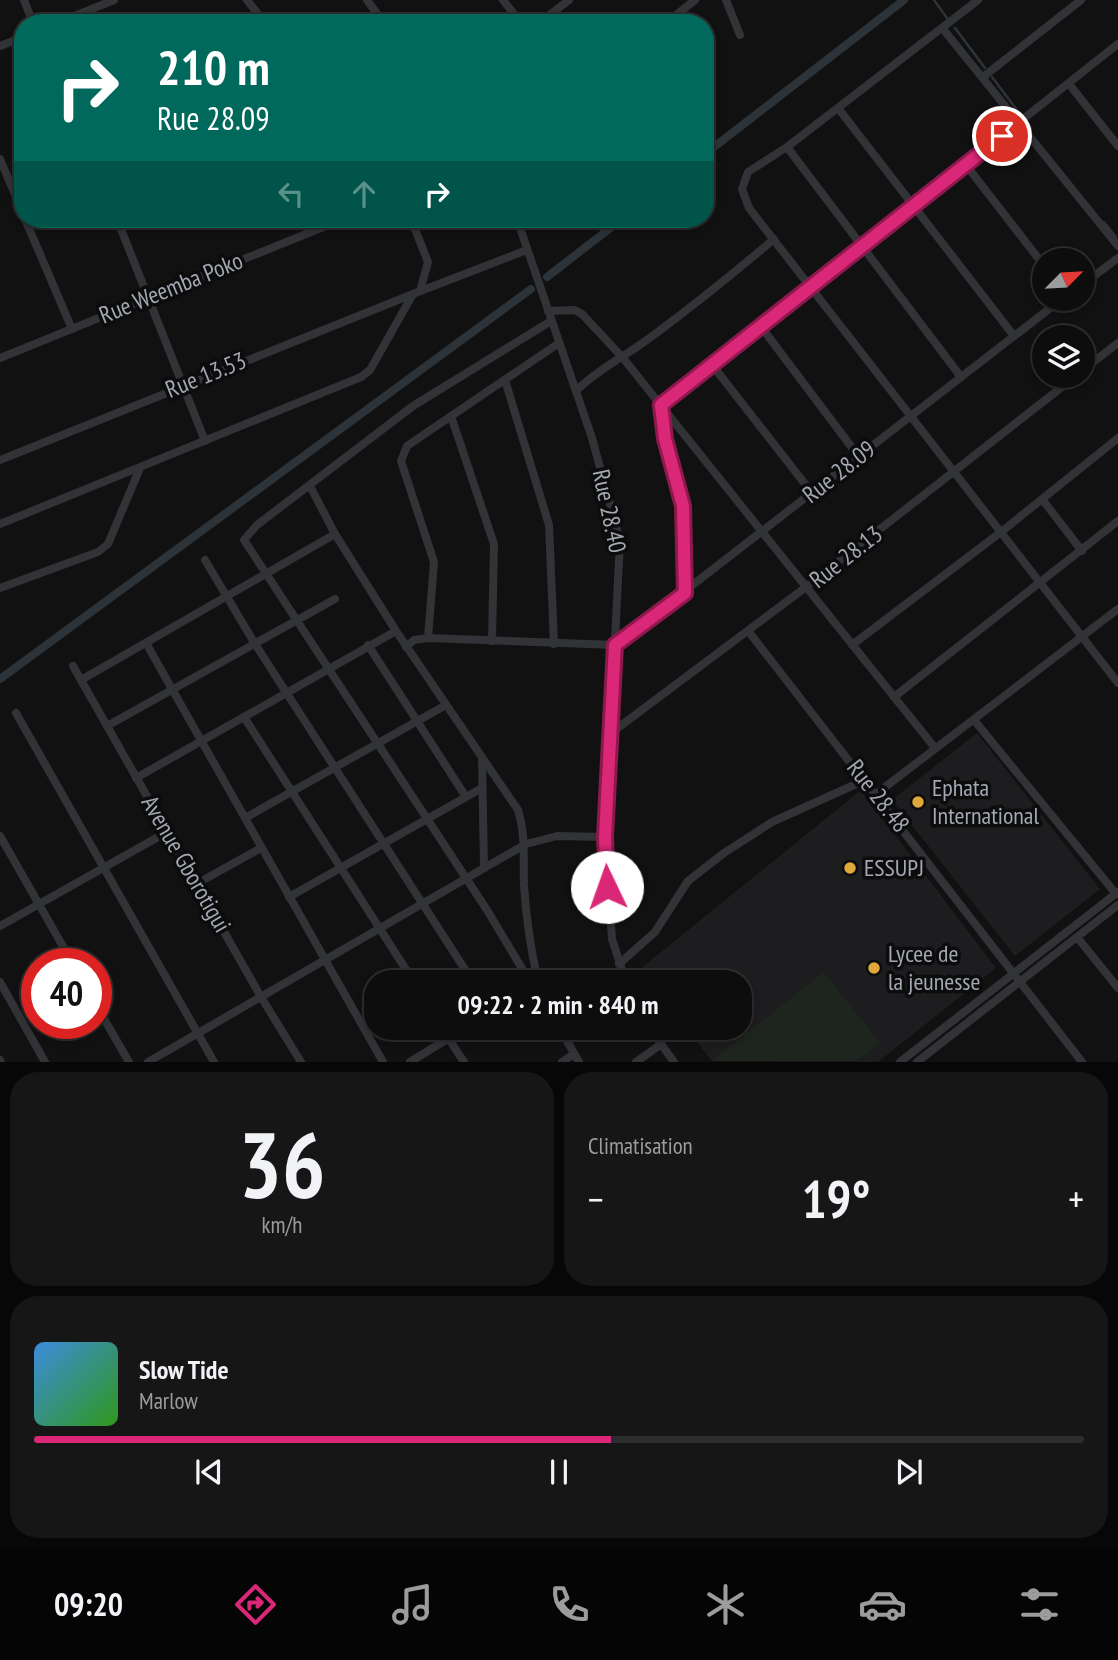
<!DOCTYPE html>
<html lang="fr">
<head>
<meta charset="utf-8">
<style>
	body { margin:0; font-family:"PT Sans Narrow",sans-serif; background:#161617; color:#f1f3f6; height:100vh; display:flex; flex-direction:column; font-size:26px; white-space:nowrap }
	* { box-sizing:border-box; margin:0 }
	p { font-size:23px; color:#9a9c9e }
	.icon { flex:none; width:38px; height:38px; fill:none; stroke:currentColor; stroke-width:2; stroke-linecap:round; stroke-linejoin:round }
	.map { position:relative; height:1062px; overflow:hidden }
	.details { display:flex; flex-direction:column; gap:10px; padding:10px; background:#070708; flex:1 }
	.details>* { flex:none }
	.top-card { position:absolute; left:14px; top:14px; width:700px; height:214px; border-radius:28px; box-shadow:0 4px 10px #0003,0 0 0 2px #2d2d2e; background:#00695c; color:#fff; overflow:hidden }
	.needle { width:46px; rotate:66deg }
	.controls { position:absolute; left:1032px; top:248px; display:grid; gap:14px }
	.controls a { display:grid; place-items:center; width:63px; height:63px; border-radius:50%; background:#0d0d0e; box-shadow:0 4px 10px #0003,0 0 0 2px #2d2d2e; font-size:35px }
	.speed { position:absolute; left:21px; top:948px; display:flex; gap:14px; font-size:35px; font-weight:700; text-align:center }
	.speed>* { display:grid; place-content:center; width:91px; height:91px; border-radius:50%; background:#0d0d0e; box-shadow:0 4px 10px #0003,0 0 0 2px #2d2d2e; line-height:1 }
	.speed .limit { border:10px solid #d22; background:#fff; color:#111 }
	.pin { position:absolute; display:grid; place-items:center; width:60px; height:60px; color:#fff; margin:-30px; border:4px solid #fff; border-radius:50%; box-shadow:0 2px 7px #0007 }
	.me { position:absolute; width:77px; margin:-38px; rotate:357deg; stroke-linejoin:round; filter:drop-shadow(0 0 5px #0008) }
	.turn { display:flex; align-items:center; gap:24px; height:147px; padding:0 28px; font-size:32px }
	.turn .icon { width:91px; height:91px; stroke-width:2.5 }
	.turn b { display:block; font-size:49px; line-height:60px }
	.lanes { display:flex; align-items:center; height:66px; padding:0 28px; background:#0003; justify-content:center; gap:35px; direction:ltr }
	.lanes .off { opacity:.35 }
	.big { font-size:52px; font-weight:600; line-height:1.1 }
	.details .card { flex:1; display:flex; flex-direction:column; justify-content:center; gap:10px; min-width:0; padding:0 24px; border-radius:28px; background:#161617 }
	.details .dial { align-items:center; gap:0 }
	.dial b { font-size:91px; line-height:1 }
	.song { display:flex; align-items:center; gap:21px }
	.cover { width:84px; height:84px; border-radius:10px; background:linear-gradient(135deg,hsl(210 70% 55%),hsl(110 70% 35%)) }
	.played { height:7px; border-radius:4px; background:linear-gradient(90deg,#db2777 55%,#2d2d2e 55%) }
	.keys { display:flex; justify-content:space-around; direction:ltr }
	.heat { display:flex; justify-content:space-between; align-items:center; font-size:38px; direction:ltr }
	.details .tiles { flex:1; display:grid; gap:10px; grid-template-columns:1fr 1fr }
	.card:last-child { grid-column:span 2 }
	.trip { position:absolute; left:364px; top:970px; width:388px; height:70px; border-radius:28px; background:#0d0d0e; box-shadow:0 4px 10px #0003,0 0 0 2px #2d2d2e; font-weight:600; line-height:70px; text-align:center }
	.dock { display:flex; height:112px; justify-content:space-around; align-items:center; background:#050506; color:#9a9c9e }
	.dock .icon { width:49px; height:49px }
	.dock .on { color:#db2777 }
	.dock b { font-size:32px; color:#f1f3f6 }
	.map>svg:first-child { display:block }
	.built { fill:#1d1d1f }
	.green { fill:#1e241e }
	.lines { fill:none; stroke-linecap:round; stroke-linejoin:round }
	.stream { stroke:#2c3339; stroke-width:2.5 }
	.canal { stroke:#2c3339; stroke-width:8 }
	.minor { stroke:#323337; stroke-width:8 }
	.route-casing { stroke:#8e194d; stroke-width:18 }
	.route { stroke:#db2777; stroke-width:12 }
	.poi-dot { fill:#e0a73b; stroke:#0c0c0d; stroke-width:2.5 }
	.labels { text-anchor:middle; stroke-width:7; stroke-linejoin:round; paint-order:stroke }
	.street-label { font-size:24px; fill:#a3a8b2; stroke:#0c0c0d }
	.poi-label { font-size:24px; fill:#a3a8b2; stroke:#0c0c0d; text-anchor:start }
</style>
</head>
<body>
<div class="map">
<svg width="1118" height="1062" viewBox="0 0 1118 1062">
	<rect width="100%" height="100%" fill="#111112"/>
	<!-- built -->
	<g class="built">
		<path d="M 977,733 L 1100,889 L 1015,956 L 892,800 Z"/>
		<path d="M 861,790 L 996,968 L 878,1062 L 712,1061 L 685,1027 L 740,1027 L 740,982 L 650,982 L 640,969 Z"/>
	</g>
	<!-- green -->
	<path class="green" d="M 824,972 L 880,1043 L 857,1061 L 711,1061 Z"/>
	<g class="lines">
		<!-- stream -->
		<g class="stream">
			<path d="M 934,0 L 947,18"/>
			<path d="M 955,28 L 985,68"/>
			<path d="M 992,77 L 1020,114"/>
			<path d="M 1028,123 L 1031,128"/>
			<path d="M 1104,222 L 1116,237"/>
		</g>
		<!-- canal -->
		<g class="canal">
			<path d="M 705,154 L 904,0"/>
			<path d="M 547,277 L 622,219"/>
			<path d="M 0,679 L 531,289"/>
		</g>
		<!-- minor -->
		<g class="minor">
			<path d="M 24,0 L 33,23"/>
			<path d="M 247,0 L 265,23"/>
			<path d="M 367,0 L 384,23"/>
			<path d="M 503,0 L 521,23"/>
			<path d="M 726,0 L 740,35"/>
			<path d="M 978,0 L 787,147 L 748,172 L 742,189 L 749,208 L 1118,683"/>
			<path d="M 57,23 L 114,0"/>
			<path d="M 539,23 L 569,0"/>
			<path d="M 666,23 L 695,0"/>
			<path d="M 943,29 L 1118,246"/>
			<path d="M 0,46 L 23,37"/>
			<path d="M 983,77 L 1081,0"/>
			<path d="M 1069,84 L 1118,146"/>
			<path d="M 838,108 L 1014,336"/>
			<path d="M 787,147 L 961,377"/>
			<path d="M 0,159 L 23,213"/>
			<path d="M 966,165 L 1045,267"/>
			<path d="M 25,219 L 72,329"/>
			<path d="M 117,219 L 205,441"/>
			<path d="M 411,219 L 428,262 L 420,291"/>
			<path d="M 517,219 L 592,438 L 620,541 L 605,837 L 612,939 L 626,982"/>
			<path d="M 1083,284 L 1118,258"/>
			<path d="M 548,311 L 575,310 L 582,314 L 623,358 L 935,748"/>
			<path d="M 762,328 L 859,457"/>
			<path d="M 0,358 L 343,219"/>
			<path d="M 713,366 L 812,493"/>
			<path d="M 1083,370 L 1118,343"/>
			<path d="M 505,380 L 549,525 L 554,644"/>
			<path d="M 576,391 C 598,369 626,356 651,337 C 693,306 734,273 774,239"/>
			<path d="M 451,416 L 494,544 L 492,641"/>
			<path d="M 0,460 L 413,294"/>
			<path d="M 310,486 L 335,534 L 396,631 L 518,810 C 526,836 523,858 524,885 C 526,918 531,950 538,982"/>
			<path d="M 1042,499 L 1082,551"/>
			<path d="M 0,524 L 361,377 L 370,370 L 413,294 L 527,250"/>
			<path d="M 205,560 L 255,644 L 473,982"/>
			<path d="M 0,588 L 98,552 L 108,544 L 140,468"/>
			<path d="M 685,592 L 683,506 L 665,439 L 661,405 L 1118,44"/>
			<path d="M 749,632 L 1082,1062"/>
			<path d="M 428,638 L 434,562 L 401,461 L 407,446 L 559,343"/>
			<path d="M 146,643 L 383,1062"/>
			<path d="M 368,645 L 466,797"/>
			<path d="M 852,645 L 1001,532 L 1118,438"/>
			<path d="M 406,647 L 414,640 L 428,638 L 615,645 L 1062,299"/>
			<path d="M 73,666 L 261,997 L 301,1062"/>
			<path d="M 81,680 L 335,534"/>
			<path d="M 894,697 L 1118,521"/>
			<path d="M 16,713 L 214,1062"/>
			<path d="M 244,717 L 414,982"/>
			<path d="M 974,720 L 1116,894"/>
			<path d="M 107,726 L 335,599"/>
			<path d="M 611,733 L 806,587 L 1076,376"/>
			<path d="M 482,757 L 484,868"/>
			<path d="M 136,778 L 396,631"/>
			<path d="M 876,794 L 1118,609"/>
			<path d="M 245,818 L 446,705"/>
			<path d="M 0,836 L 73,964"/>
			<path d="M 198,883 L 261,848"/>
			<path d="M 289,897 L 482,788"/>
			<path d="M 0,926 L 167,832"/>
			<path d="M 1077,937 L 1118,988"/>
			<path d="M 619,964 L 655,932 L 688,881 L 724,853 L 772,822 L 865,780"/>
			<path d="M 0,982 L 45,1062"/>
			<path d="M 530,982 L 487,910 L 244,540 L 257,525 L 413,406 L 551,321"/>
			<path d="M 96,1005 L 129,1062"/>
			<path d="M 441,1027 L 464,1062"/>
			<path d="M 559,1027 L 579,1062"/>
			<path d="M 649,1027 L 674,1062"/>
			<path d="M 0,1060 L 1,1062"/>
			<path d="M 148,1062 L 526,844 L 557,836 L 605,837"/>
			<path d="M 410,1062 L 467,1027"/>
			<path d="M 562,1062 L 574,1054"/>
			<path d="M 636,1062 L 660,1045"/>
			<path d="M 900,1062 L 1118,892"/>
			<path d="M 917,1062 L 1118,905"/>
		</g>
	</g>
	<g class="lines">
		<defs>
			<path id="route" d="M 607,887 L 605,837 L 615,645 L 685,593 L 683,506 L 665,439 L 661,405 L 1002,136"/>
		</defs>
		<!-- route casing -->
		<use href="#route" class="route-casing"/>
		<!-- route -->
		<use href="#route" class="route"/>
	</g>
	<!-- markers -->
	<g class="poi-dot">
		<circle cx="918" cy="802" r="7"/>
		<circle cx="850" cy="868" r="7"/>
		<circle cx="874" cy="968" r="7"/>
	</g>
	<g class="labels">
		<!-- street labels -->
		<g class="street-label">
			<text transform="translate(171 288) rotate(-22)" y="8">Rue Weemba Poko</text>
			<text transform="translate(206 375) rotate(-22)" y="8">Rue 13.53</text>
			<text transform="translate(839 472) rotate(-38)" y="8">Rue 28.09</text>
			<text transform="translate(609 511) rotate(78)" y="8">Rue 28.40</text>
			<text transform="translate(846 557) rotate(-38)" y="8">Rue 28.13</text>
			<text transform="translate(878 796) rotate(52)" y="8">Rue 28.48</text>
			<text transform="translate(186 864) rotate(60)" y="8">Avenue Gborotigui</text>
		</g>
		<!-- poi labels -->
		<g class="poi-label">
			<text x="932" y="796">Ephata<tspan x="932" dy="28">International</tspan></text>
			<text x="864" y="876">ESSUPJ</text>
			<text x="888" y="962">Lycee de<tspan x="888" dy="28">la jeunesse</tspan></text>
		</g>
	</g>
</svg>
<div class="controls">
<a><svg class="needle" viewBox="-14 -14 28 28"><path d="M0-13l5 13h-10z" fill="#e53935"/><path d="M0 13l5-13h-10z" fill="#9a9c9e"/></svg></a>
<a><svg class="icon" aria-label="layers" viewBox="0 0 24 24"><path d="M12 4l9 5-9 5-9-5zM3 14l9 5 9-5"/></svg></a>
</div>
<div class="speed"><div class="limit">40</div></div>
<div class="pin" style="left:1002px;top:136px;background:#d93025"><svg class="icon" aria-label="arrive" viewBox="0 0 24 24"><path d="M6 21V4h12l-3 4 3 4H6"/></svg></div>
<svg class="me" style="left:607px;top:887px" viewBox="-20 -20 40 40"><circle r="19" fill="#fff"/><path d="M0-13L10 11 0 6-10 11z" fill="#db2777"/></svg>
<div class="trip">09:22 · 2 min · 840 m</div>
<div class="top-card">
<div class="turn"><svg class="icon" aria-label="right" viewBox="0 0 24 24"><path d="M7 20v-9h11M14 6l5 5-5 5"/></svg><div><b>210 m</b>Rue 28.09</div></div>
<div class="lanes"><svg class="icon off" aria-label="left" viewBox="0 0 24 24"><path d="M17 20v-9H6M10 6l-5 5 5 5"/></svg><svg class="icon off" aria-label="ahead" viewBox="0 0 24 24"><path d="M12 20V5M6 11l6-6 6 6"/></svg><svg class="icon" aria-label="right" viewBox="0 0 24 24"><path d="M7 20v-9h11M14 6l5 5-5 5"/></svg></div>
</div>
</div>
<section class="details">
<div class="tiles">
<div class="card dial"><b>36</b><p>km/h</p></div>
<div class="card"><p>Climatisation</p>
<div class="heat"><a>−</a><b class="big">19°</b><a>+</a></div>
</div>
<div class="card">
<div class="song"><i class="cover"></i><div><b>Slow Tide</b><p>Marlow</p></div></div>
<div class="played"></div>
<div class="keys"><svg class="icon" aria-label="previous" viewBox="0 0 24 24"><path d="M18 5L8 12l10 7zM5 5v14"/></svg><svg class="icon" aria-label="pause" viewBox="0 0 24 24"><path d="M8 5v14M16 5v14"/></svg><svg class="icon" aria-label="next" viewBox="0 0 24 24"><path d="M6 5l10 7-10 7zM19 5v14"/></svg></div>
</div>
</div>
</section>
<nav class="dock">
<b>09:20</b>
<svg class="icon on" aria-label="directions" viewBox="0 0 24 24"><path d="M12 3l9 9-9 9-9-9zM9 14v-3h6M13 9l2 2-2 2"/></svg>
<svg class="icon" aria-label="music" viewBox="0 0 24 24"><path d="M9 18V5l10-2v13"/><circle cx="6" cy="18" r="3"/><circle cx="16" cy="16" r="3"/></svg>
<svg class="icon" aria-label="phone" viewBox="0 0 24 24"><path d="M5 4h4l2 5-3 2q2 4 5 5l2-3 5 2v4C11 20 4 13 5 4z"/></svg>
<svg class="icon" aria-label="climate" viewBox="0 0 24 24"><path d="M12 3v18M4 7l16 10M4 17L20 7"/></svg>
<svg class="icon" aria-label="car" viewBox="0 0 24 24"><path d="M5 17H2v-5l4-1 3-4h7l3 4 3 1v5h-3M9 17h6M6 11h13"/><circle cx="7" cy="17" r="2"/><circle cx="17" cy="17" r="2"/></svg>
<svg class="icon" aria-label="filters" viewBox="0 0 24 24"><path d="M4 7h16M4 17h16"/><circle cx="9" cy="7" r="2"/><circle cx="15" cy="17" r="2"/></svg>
</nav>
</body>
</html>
